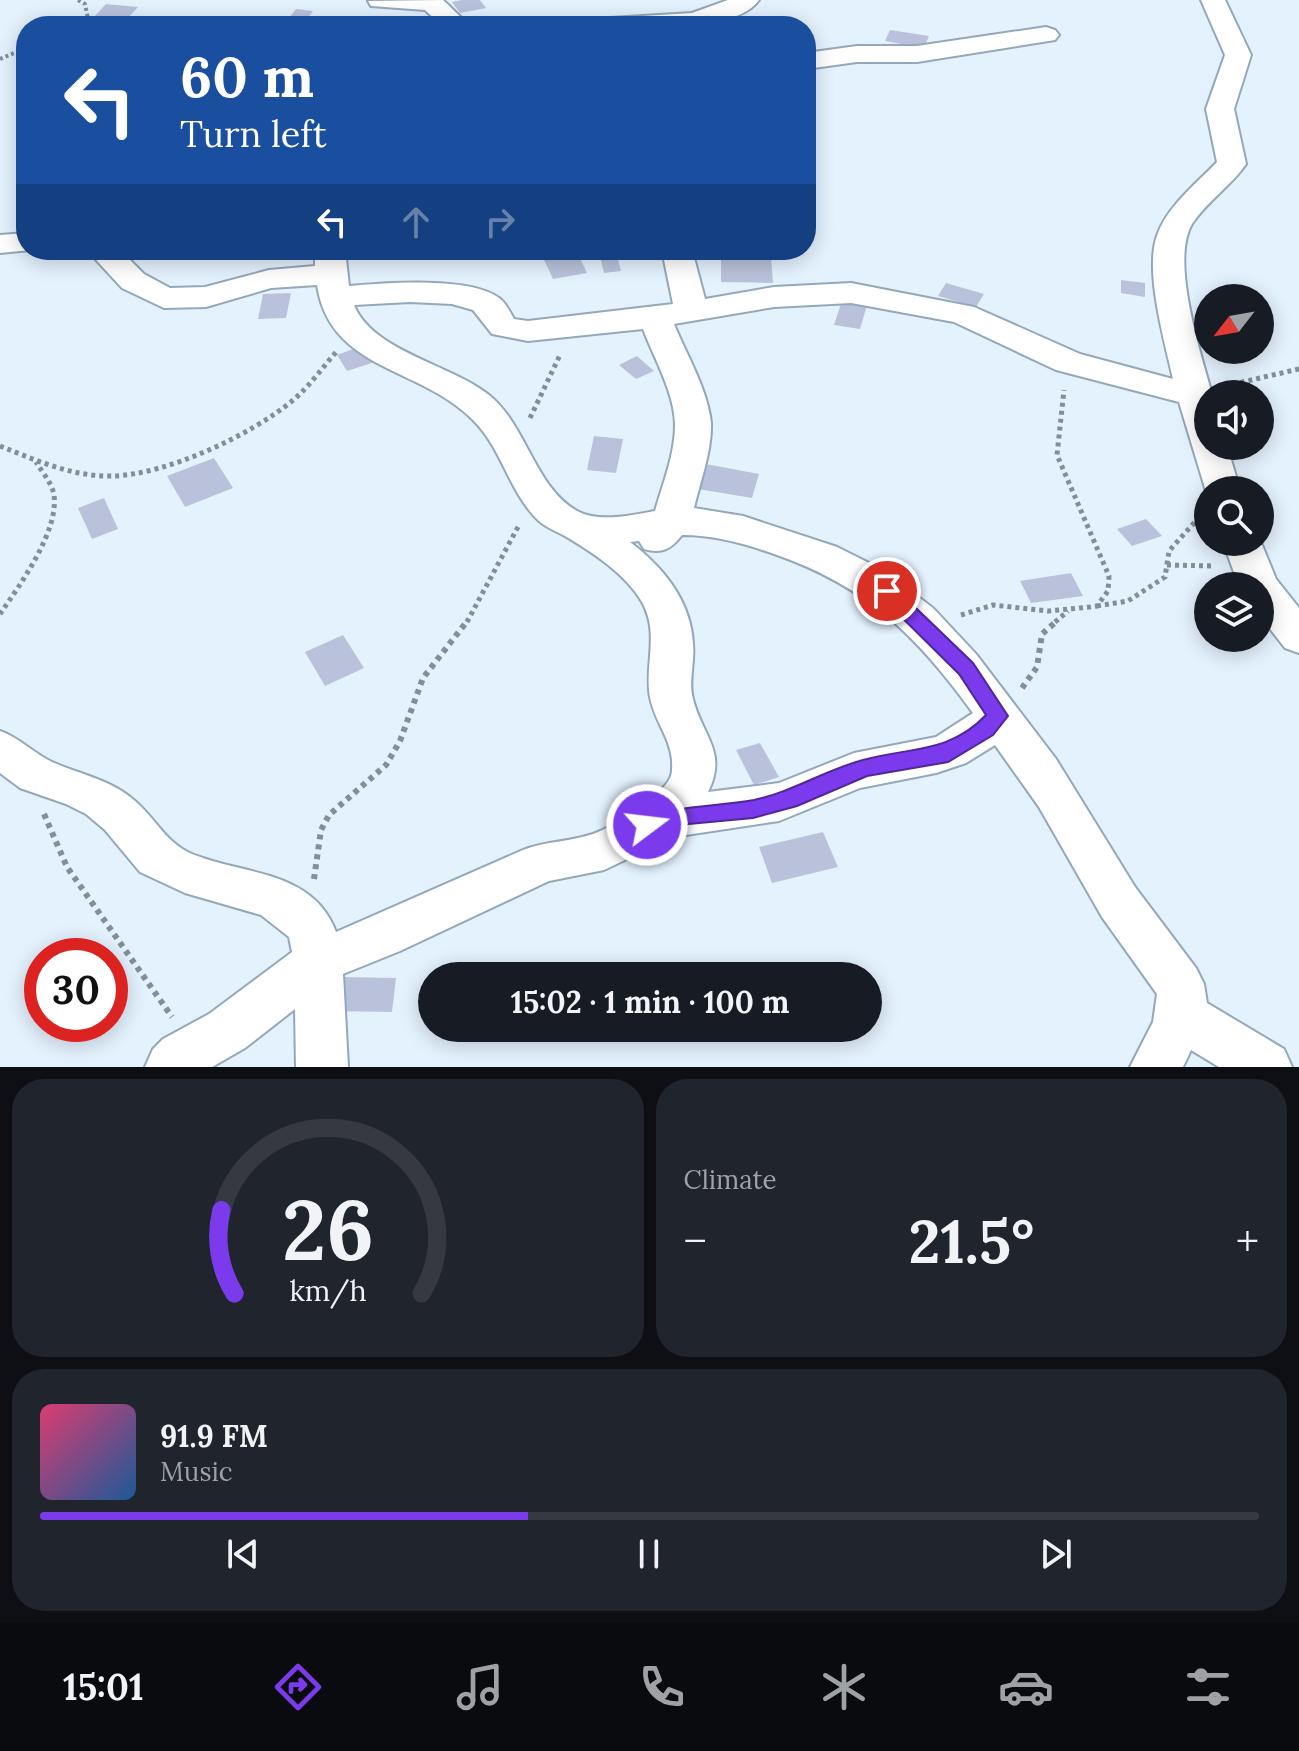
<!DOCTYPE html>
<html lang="en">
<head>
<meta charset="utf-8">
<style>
	body { margin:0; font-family:Lora,serif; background:#20242c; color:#f1f3f6; height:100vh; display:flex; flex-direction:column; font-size:30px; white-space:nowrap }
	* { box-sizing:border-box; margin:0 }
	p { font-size:26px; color:#9ea1a6 }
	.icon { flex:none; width:44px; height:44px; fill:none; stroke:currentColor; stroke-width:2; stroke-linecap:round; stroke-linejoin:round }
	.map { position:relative; height:1067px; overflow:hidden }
	.panel { display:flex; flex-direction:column; gap:12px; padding:12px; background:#0d0f14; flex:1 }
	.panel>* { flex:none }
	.top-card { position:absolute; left:16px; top:16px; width:800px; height:244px; border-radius:32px; box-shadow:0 4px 20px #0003; background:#1a4fa0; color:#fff; overflow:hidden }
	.needle { width:52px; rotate:239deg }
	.buttons { position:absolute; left:1194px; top:284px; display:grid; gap:16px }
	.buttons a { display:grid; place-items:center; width:80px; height:80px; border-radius:50%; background:#171b24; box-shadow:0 4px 20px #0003; font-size:40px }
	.speed { position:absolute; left:24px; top:938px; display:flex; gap:16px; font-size:40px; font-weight:700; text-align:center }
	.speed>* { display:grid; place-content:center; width:104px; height:104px; border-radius:50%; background:#171b24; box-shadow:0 4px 20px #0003; line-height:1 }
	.speed .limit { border:12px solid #d22; background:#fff; color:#111 }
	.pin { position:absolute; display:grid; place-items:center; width:68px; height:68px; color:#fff; margin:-34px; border:4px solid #fff; border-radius:50%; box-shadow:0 2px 8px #0007 }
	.me { position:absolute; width:88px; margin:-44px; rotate:75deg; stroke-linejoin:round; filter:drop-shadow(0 0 6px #0008) }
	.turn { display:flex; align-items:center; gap:28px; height:168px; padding:0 32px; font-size:36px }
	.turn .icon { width:104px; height:104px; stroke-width:2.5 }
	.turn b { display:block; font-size:56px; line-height:68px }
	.lanes { display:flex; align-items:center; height:76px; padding:0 32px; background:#0003; justify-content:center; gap:40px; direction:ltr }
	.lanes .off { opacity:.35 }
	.big { font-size:60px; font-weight:700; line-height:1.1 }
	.panel .tile { flex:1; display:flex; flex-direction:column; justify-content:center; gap:12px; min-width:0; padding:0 28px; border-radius:32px; background:#20242c }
	.panel .dial { align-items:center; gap:0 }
	.dial svg { height:208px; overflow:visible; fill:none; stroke:#363941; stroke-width:7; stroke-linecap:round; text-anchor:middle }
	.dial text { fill:#f1f3f6; stroke:none }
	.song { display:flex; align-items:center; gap:24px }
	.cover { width:96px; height:96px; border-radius:12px; background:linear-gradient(135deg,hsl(340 70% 55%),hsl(210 70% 35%)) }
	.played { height:8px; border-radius:4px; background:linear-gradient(90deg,#7c3aed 40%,#363941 40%) }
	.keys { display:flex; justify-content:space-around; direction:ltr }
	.heat { display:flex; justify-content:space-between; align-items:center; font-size:44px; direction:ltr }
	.panel .tiles { flex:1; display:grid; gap:12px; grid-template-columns:1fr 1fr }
	.tile:last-child { grid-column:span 2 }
	.trip { position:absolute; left:418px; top:962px; width:464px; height:80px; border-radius:40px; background:#171b24; box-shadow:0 4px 20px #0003; font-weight:700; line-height:80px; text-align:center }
	.tab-bar { display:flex; height:128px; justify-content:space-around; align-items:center; background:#090b0e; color:#9ea1a6 }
	.tab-bar .icon { width:56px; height:56px }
	.tab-bar .selected { color:#7c3aed }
	.tab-bar b { font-size:36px; color:#f1f3f6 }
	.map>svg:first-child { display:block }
	.building { fill:#bac2db }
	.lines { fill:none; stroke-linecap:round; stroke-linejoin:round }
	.street-casing { stroke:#93a8bb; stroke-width:4 }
	.path-far2 { stroke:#838f98; stroke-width:4; stroke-dasharray:3 3; stroke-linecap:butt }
	.path-far1 { stroke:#838f98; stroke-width:5; stroke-dasharray:4 4; stroke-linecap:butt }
	.path { stroke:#838f98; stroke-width:6; stroke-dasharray:5 5; stroke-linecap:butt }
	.street { fill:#fff; fill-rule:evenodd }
	.route { fill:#7c3aed; stroke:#51269a; stroke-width:2 }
</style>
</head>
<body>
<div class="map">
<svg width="1299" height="1067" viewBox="0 0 1299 1067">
	<rect width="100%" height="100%" fill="#e4f2fe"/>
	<!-- building -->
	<g class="building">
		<path d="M 461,0 L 480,0 L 486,8 L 460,13 L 452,2 Z"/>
		<path d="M 106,4 L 138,7 L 127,19 L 95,16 Z"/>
		<path d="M 296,9 L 313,11 L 302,26 L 284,25 Z"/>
		<path d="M 890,30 L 929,36 L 924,48 L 885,41 Z"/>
		<path d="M 578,254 L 587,273 L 553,279 L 544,260 Z"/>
		<path d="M 617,255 L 621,271 L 604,273 L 600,256 Z"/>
		<path d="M 721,256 L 771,257 L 773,283 L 721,282 Z"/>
		<path d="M 1121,280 L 1145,283 L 1145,297 L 1121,293 Z"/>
		<path d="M 946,283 L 984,294 L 976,307 L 938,296 Z"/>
		<path d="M 291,293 L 286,318 L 258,319 L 263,294 Z"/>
		<path d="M 843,298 L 868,302 L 860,329 L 834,325 Z"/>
		<path d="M 364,345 L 375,362 L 347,371 L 337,355 Z"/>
		<path d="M 637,356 L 654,371 L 636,379 L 619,365 Z"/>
		<path d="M 594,436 L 623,439 L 616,473 L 587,470 Z"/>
		<path d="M 214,458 L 233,488 L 185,507 L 167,476 Z"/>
		<path d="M 706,464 L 759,474 L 752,498 L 698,489 Z"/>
		<path d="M 104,498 L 118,529 L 92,539 L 78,508 Z"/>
		<path d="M 1146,519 L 1162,536 L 1132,546 L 1117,529 Z"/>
		<path d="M 1071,573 L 1083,596 L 1031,603 L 1020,581 Z"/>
		<path d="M 343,635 L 364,668 L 325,686 L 305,652 Z"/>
		<path d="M 760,743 L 779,777 L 754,785 L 736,750 Z"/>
		<path d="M 823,832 L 838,867 L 772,883 L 759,847 Z"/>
		<path d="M 338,977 L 396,978 L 392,1012 L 333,1011 Z"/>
	</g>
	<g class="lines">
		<defs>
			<g id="street">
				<path d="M 443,0 L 470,26 L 442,26 L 425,10 L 371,6 L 368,1 Z"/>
				<path d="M 728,0 L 759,0 C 736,34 636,26 597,26 L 601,21 L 610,18 L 692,13 Z"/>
				<path d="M 1201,0 L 1225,0 L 1251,55 L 1234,109 L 1246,164 C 1231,186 1207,201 1192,224 C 1170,261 1201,354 1212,394 L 1208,394 L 1208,446 L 1227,446 L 1240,490 L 1208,490 L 1208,498 L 1179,402 L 1056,370 L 954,322 L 851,303 L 774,307 L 674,324 C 686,354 708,390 711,423 C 712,451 700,482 694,508 L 743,516 L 837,547 L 883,570 L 933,608 L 976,654 L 1056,759 L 1135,887 L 1196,968 L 1204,984 L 1207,1003 L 1284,1049 L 1292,1067 L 1219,1067 L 1191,1050 L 1183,1067 L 1130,1067 L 1153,1022 L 1157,994 L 1102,917 L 1039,807 L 995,745 L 966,763 L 936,773 L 860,788 L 779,821 L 673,837 L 604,870 L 549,881 L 400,951 L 343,974 L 348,1067 L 296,1067 L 295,1009 L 245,1048 L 212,1067 L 145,1067 L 153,1049 L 163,1039 L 209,1014 L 292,952 L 289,937 L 261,915 L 185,893 L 140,872 L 105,830 L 86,814 L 66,804 L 20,788 L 0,773 L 0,731 C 20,738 33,753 52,762 C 81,775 110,779 135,801 C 156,819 166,843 192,854 C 244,875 313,870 336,932 L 523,850 C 546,841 570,842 593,834 C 614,827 661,797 670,778 C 673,773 672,765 672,760 C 670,737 654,720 650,697 C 644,665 660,634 642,602 C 626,574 592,552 565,536 C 556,531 547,528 539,521 C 509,493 502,448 473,420 C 420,366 330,371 317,285 L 271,288 L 206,307 L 164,308 L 122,288 L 87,250 L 120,250 L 144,274 L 170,288 L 205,287 L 269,270 L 315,266 L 315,250 L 345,250 L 349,286 C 385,283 470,276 499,298 C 506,303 510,312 514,319 L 528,321 L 673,304 L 662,250 L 692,250 L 705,299 L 774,287 L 851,283 L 974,307 L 1080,354 L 1173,379 C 1165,342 1143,268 1158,233 C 1169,205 1197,183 1217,162 L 1206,109 L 1225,55 ZM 410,302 L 452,304 L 473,310 L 492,334 L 528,341 L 643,329 C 654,358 675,394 675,425 C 675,454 663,483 655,511 C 632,515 599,523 577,511 C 534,486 527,426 489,395 C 450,364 372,351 354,305 ZM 682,535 C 715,535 746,544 777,555 C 868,587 918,637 973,713 L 936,737 L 854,753 L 779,783 L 708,792 C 728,751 702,736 693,699 C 688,681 695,663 693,644 C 691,601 663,567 630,542 L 639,541 L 644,549 C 662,554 670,550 682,535 Z"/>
				<path d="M 1046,27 L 1055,30 L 1059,35 L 1055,40 L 917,62 L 857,62 L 806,69 L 806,53 L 857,46 L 917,46 Z"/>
				<path d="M 26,233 L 26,250 L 31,250 L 0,253 L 0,235 Z"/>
				<path d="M 1260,540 L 1276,579 L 1299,608 L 1299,653 L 1285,648 L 1260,616 L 1260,586 L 1239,586 L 1223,542 Z"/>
			</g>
		</defs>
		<!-- street casing -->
		<use href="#street" class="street-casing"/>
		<!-- path-far2 -->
		<g class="path-far2">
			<path d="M 78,0 L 85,4 L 88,19 L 98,26"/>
			<path d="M 161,26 L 206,19 L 222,26"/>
			<path d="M 0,59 L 26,48"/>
		</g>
		<!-- path-far1 -->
		<g class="path-far1">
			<path d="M 1225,386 L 1299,369"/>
			<path d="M 530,418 L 560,355"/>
			<path d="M 0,446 C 35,460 73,477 112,476 C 166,475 251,435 292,401 C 309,387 322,368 337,351"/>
			<path d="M 1167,565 L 1215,566"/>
			<path d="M 1097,606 L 1128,601 L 1165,577 L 1169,551 L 1202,514"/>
			<path d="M 0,614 C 20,585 59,531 54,495 C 52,483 42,472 36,462"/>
			<path d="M 961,615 L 993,605 L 1048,611 L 1090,607 L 1097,606 L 1108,591 L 1109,576 L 1057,455 L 1064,390"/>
			<path d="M 467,622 L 519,525"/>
			<path d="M 1055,622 L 1068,611"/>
		</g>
		<!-- path -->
		<g class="path">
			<path d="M 1022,688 L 1037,667 L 1042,634 L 1058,620"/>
			<path d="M 44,814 L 67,867 L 172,1017"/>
			<path d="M 314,879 L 321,830 L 329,815 L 386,765 L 400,741 L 423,678 L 468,620"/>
		</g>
		<!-- street -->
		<use href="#street" class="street"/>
	</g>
	<!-- route -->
	<path class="route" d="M 887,584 L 893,586 L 973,663 L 1008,716 L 993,735 L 948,762 L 867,776 L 797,806 L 753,818 L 678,825 L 647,835 L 640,832 L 636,825 L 640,819 C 677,805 715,807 754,800 C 792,792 825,770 863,760 C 909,747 949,754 986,715 L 959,674 L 880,596 L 877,591 Z"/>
</svg>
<div class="buttons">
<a><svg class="needle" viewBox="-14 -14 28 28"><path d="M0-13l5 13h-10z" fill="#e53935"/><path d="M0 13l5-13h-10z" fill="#9ea1a6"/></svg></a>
<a><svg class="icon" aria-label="sound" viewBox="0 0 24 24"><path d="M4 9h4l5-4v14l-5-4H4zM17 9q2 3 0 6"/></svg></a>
<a><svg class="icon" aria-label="search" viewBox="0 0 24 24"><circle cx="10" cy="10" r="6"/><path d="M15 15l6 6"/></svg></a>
<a><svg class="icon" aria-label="layers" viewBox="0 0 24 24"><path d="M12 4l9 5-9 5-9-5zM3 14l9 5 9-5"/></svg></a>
</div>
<div class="speed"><div class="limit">30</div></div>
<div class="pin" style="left:887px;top:591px;background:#d93025"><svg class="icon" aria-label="arrive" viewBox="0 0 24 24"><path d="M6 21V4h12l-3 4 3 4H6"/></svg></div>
<svg class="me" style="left:647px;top:825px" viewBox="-20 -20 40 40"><circle r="17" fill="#7c3aed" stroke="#fff" stroke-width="3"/><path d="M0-11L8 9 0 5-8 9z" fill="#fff"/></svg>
<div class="trip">15:02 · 1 min · 100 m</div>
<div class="top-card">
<div class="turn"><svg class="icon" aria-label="left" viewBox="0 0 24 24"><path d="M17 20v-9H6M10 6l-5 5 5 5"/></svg><div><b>60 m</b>Turn left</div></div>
<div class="lanes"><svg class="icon" aria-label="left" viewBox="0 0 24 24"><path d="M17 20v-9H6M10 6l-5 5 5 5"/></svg><svg class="icon off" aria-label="ahead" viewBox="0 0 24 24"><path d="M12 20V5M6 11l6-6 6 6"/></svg><svg class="icon off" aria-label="right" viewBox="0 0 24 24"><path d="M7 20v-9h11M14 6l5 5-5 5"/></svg></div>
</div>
</div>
<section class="panel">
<div class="tiles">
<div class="tile dial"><svg viewBox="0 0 100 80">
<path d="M14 69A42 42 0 1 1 86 69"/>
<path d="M14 69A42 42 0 0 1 9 37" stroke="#7c3aed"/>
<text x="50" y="56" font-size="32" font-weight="700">26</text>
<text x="50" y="72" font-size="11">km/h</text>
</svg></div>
<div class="tile"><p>Climate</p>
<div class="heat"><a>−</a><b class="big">21.5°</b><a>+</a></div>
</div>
<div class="tile">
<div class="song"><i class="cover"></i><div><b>91.9 FM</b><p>Music</p></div></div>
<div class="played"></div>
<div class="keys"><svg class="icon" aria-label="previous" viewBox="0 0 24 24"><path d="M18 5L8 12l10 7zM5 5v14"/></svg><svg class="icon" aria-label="pause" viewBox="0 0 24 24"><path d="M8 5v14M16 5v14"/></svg><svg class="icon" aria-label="next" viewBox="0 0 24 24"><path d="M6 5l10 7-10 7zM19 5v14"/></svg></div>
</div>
</div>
</section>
<nav class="tab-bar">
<b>15:01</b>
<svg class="icon selected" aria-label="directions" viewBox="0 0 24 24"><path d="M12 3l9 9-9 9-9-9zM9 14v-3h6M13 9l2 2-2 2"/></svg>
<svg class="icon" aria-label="music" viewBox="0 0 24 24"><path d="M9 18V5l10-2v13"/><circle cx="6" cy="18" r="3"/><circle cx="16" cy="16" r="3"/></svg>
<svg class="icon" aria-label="phone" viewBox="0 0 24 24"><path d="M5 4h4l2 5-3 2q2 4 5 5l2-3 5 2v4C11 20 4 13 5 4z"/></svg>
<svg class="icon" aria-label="climate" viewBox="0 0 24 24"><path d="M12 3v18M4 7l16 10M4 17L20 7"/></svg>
<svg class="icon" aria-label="car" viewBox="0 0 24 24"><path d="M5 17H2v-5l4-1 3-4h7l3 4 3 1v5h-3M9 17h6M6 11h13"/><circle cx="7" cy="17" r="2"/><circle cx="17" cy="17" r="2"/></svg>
<svg class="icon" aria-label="filters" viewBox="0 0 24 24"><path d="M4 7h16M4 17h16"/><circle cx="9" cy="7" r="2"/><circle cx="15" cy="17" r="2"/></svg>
</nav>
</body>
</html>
